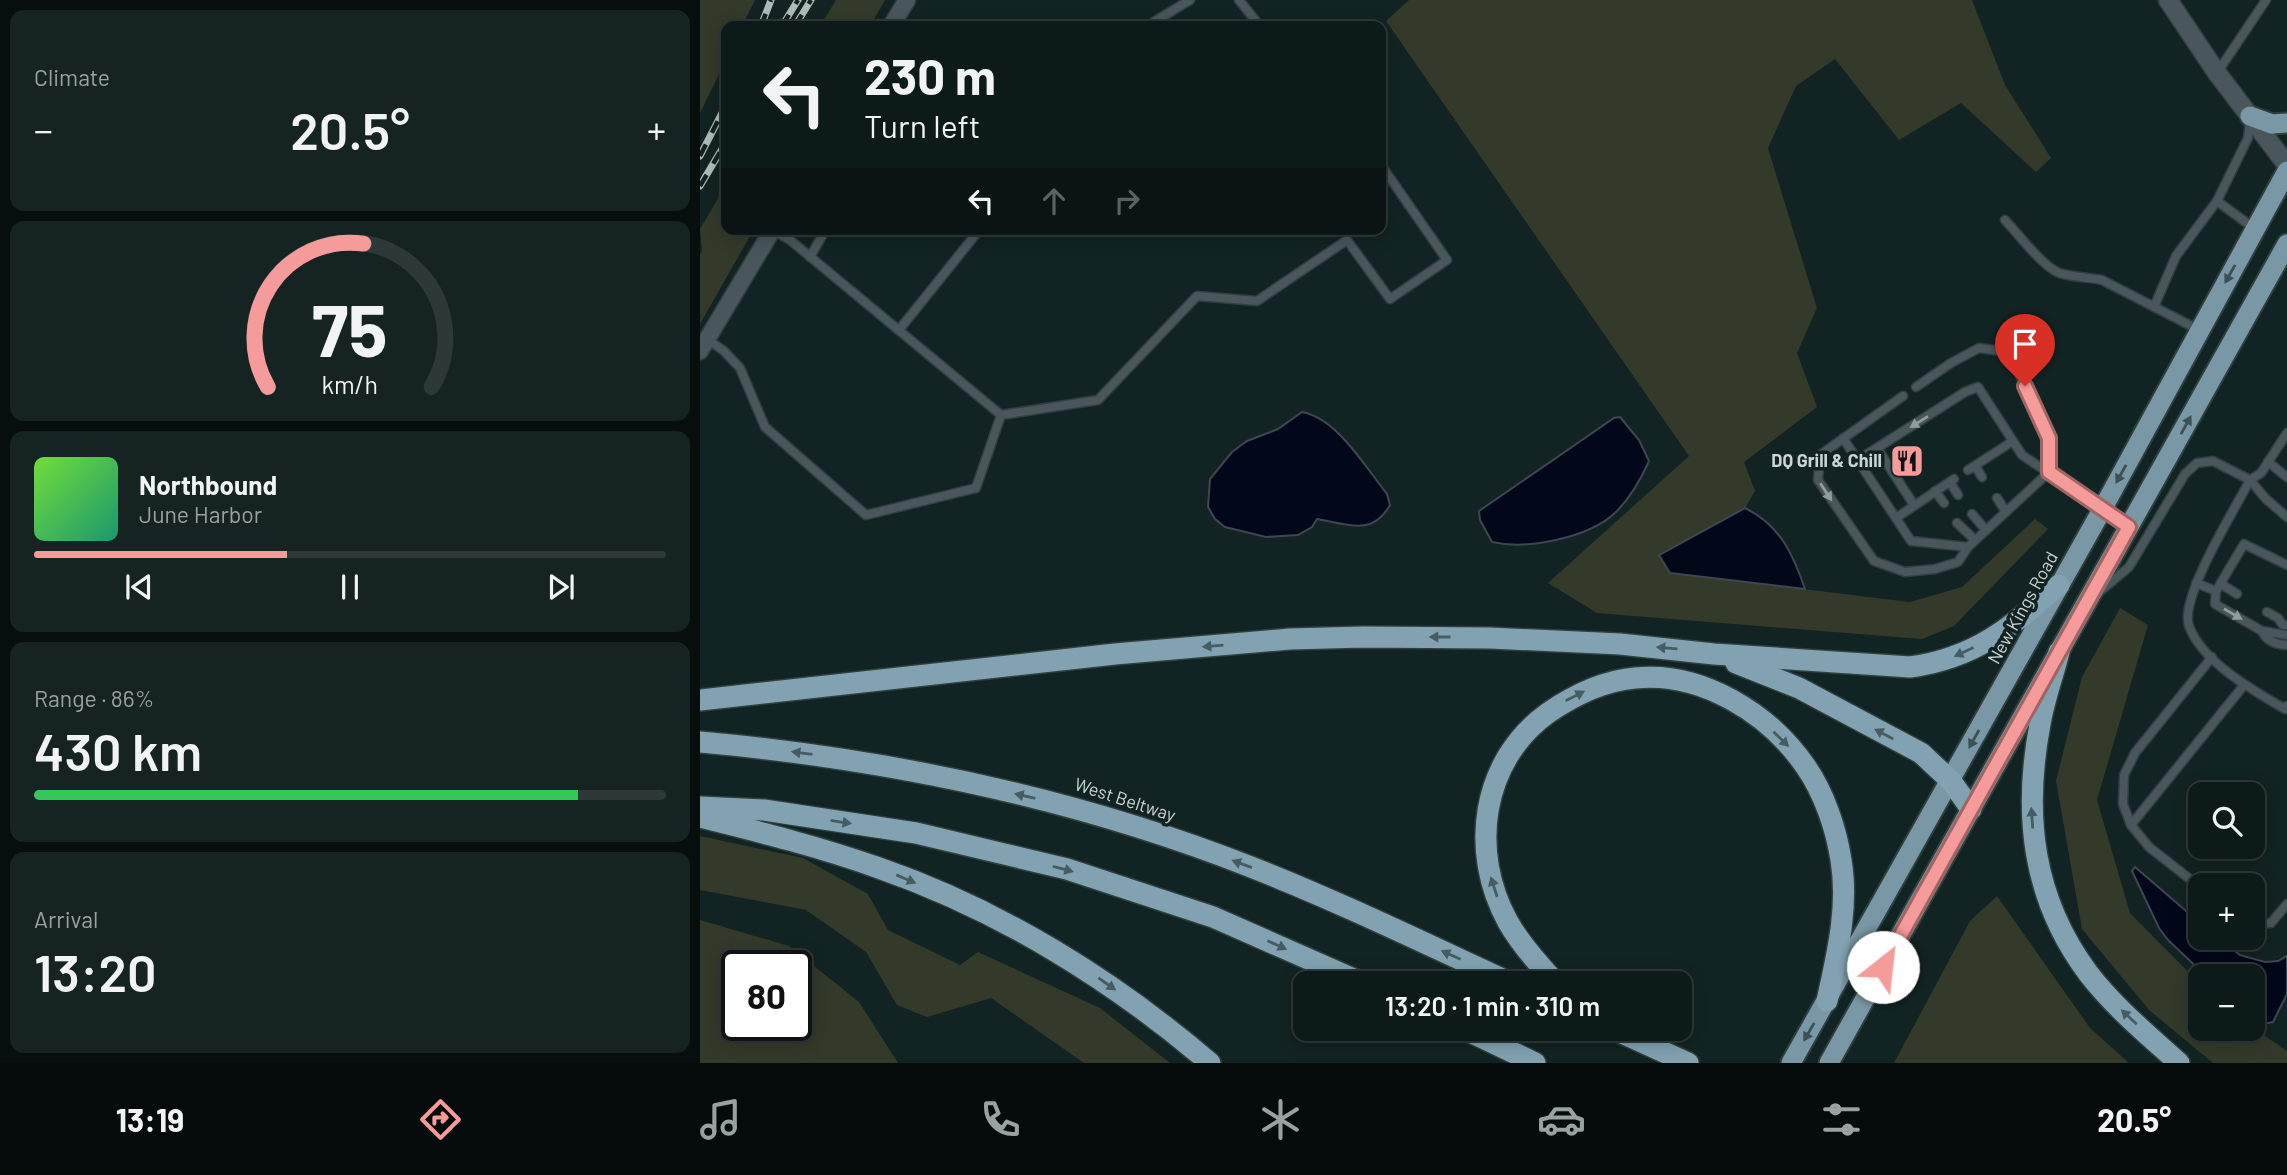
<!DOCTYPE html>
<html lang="en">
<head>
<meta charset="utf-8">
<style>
	body { margin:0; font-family:Barlow,sans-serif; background:#162323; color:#f1f3f6; height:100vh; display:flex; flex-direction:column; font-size:26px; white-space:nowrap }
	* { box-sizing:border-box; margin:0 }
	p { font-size:23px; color:#9aa1a2 }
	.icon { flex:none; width:38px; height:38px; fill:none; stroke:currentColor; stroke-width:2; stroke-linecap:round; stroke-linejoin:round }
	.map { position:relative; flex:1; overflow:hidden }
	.side { display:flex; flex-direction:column; gap:10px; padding:10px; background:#070e0e; width:700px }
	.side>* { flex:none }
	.hud { position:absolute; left:21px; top:21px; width:665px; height:214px; border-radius:14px; box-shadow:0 4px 18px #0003,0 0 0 2px #2d3839; background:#0d1a1a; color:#f1f3f6; overflow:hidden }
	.tools { position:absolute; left:1488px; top:782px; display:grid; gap:14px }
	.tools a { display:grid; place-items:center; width:77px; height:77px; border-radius:14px; background:#0d1a1a; box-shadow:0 4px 18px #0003,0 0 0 2px #2d3839; font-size:35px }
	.speed { position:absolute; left:21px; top:950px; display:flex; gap:14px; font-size:35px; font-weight:700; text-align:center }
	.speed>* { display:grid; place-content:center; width:91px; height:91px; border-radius:50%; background:#0d1a1a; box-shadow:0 4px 18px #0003,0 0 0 2px #2d3839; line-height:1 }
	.speed .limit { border:4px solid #111; border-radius:10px; background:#fff; color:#111 }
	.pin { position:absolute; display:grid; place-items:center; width:60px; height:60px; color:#fff; margin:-72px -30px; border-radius:50% 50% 50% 0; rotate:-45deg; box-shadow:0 0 7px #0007 }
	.pin .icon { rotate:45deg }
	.me { position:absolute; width:77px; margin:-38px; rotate:29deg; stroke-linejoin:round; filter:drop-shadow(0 0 5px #0008) }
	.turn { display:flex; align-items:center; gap:24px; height:147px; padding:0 28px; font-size:32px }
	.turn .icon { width:91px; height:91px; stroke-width:2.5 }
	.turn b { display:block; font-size:49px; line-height:60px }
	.lanes { display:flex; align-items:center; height:66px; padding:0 28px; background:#0003; justify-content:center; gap:35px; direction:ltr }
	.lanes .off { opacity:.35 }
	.big { font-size:52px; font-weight:600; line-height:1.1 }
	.side .tile { flex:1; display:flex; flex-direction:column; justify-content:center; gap:10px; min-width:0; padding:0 24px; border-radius:14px; background:#162323 }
	.side .dial { align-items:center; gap:0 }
	.dial svg { height:182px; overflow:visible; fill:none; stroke:#2d3839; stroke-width:7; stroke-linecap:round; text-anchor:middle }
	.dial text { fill:#f1f3f6; stroke:none }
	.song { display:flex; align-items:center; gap:21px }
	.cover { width:84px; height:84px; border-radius:10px; background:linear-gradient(135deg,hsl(100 70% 55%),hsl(160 70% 35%)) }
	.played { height:7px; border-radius:4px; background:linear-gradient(90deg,#f59b99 40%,#2d3839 40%) }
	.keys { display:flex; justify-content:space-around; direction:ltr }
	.heat { display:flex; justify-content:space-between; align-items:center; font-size:38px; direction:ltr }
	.charge { height:10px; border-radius:5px; background:linear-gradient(90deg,#34c759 86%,#2d3839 0) }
	.trip { position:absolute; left:593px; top:971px; width:399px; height:70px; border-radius:14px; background:#0d1a1a; box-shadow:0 4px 18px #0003,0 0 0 2px #2d3839; font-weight:600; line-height:70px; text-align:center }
	.tab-bar { display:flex; height:112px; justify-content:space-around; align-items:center; background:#050a0a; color:#9aa1a2 }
	.tab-bar .icon { width:49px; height:49px }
	.tab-bar .current { color:#f59b99 }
	.tab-bar b { font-size:32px; color:#f1f3f6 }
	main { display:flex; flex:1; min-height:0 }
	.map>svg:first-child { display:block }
	.green { fill:#343a2a; fill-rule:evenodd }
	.water { fill:#02081a; stroke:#3e4652; stroke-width:2 }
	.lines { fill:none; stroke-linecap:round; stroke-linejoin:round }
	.service-casing { stroke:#2f3f3e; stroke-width:11 }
	.minor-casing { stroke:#2f3f3e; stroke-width:19 }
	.tertiary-casing { stroke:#2f3f3e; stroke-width:21 }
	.trunk-casing { stroke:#2f3f3e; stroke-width:23 }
	.motorway-casing { stroke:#2f3f3e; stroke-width:24 }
	.service { stroke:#49565c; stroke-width:8 }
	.minor { stroke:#49565c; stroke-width:16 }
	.tertiary { stroke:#49565c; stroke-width:18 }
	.trunk { stroke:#7a97a5; stroke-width:19 }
	.motorway { stroke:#82a2b1; stroke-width:21 }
	.rail-casing { stroke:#afbbba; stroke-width:7 }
	.rail { stroke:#112322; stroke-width:4.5; stroke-dasharray:13; stroke-linecap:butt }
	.oneway { fill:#3b5156 }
	.oneway2 { fill:#909c9e }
	.oneway3 { fill:#445c62 }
	.route-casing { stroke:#9f6563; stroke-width:18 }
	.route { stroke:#f59b99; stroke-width:12 }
	.labels { text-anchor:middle; stroke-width:7; stroke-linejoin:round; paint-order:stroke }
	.poi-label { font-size:18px; font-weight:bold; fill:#cad5d4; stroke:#112322; text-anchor:end }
	.street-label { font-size:18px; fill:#cad5d4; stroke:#112322 }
</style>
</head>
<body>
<main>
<section class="side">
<div class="tile"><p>Climate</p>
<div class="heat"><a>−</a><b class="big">20.5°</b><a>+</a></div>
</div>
<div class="tile dial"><svg viewBox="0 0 100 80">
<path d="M14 69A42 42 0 1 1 86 69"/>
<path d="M14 69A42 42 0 0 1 56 6" stroke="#f59b99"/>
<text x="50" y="56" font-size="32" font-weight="700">75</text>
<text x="50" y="72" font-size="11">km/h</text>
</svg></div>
<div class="tile">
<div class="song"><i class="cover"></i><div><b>Northbound</b><p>June Harbor</p></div></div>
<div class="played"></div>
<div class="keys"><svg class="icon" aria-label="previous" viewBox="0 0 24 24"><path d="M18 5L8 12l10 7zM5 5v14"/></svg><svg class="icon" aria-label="pause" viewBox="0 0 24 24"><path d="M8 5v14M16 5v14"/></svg><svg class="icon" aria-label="next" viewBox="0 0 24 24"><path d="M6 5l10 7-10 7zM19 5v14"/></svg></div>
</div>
<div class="tile"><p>Range · 86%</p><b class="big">430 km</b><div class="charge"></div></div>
<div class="tile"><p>Arrival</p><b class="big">13:20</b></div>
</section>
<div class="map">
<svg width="1587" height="1063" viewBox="0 0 1587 1063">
	<rect width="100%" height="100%" fill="#112322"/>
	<!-- green -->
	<g class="green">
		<path d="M 0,0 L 55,0 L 42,26 L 26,26 L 26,60 L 0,113 Z"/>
		<path d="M 136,0 L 185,0 L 170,26 L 120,26 Z"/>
		<path d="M 709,0 L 1272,0 L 1305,85 L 1351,158 L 1336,172 L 1261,103 L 1199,140 L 1135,59 L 1096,86 L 1068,148 L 1117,308 L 1097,353 L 1117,407 L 1044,462 L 1055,491 L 1045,508 L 959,555 L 971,573 L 1210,602 L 1262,587 L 1335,519 L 1348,529 L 1254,626 L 1222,639 L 897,613 L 848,583 L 989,456 L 686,21 Z"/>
		<path d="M 26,185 L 26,229 L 54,229 L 0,324 L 0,255 L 2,250 L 0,229 Z"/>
		<path d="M 1420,608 L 1448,625 L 1397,800 L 1430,913 L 1500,984 L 1500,1029 L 1552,1029 L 1552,1027 L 1587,1051 L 1587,1063 L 1513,1063 L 1449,1010 L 1382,929 L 1356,781 L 1382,677 Z"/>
		<path d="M 0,836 L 103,858 L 168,894 L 188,930 L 260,965 L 278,952 L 400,1008 L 470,1063 L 384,1063 L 291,998 L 227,1017 L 197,1005 L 166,952 L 106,910 L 0,890 Z"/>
		<path d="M 1297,896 L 1390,1028 L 1429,1063 L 1194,1063 L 1270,921 Z"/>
		<path d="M 0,920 L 89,946 L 159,1002 L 198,1063 L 0,1063 ZM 96,966 L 96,1026 L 37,1026 L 37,966 Z"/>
	</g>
	<!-- water -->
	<g class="water">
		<path d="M 602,412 C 637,418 666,468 687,494 L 690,505 C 672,537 647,524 617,519 L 612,527 L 598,535 L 566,537 L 525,527 L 515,519 L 508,507 L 510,479 L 532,452 L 547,441 L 578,429 Z"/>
		<path d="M 920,417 L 939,440 L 949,461 C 941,479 930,498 916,512 C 889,538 827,550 792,542 L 780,520 L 779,511 L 914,418 Z"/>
		<path d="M 1045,508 C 1080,525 1093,554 1105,589 L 970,573 L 959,555 Z"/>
		<path d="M 1435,867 L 1500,923 L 1500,938 L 1519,938 L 1540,955 L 1565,962 L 1578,961 L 1587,956 L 1587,994 L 1573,1022 L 1563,1024 L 1552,1016 L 1552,976 L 1506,976 L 1468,940 L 1459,928 L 1432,871 Z"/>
	</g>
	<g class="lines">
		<defs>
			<g id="service">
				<path d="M 539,0 L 560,26"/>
				<path d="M 447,26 L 490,0"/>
				<path d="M 1517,73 L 1566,0"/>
				<path d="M 1517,201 L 1548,138 L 1550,122"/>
				<path d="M 1305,220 C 1319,235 1340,263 1357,272 C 1367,277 1389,277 1402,280 L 1499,330"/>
				<path d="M 110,257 L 126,229"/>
				<path d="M 1454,307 L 1476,256 L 1517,201 L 1555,229"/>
				<path d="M 199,330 L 280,229"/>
				<path d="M 7,339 L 24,351 L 40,368 L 65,427 L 166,515 L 276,488 L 301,415 L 90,240 L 72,230"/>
				<path d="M 1203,396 L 1120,455 L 1118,480 L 1174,561 L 1205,572 L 1235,569 L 1258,562 L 1268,547"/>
				<path d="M 301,415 L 398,400 L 497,296 L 557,301 L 647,240 L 690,299 L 747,260 L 681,165"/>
				<path d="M 1143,438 L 1211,541 L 1268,547 L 1349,472 L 1349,438 L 1309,352 L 1279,348 L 1251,363 L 1216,387"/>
				<path d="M 1177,448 L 1214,505"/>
				<path d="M 1158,460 L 1265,392 L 1278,387 L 1322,455 L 1429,527"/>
				<path d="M 1568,462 L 1587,477"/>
				<path d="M 1275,466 L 1282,477"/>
				<path d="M 1268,470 L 1313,441"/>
				<path d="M 1250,482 L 1258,495"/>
				<path d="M 1235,491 L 1244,503"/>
				<path d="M 1297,498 L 1306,512"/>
				<path d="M 1272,514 L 1286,530"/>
				<path d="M 1587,517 L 1566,499 L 1550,480 C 1535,509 1479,598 1489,626 C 1502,662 1554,691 1585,709 L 1587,706"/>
				<path d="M 1196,518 L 1254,479"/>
				<path d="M 1257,523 L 1275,540"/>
				<path d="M 1587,565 L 1544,544 L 1516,591 L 1515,604 L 1562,631 C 1566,641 1577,645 1587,645"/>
				<path d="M 1496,583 L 1516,591"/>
				<path d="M 1521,584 L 1537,594"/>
				<path d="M 1398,593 L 1429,567 L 1485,474 L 1497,463 L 1513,461 L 1550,480 L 1561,473 L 1587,433"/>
				<path d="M 1567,612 L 1578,618 L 1583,625 L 1587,625"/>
				<path d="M 1562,631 L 1587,635"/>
				<path d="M 1431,825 L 1544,685"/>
				<path d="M 1500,887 L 1449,847 L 1431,825 L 1423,804 L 1424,775 L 1435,753 L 1512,657"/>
				<path d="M 1552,924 L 1571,923 L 1587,904"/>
			</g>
			<g id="minor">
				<path d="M 191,26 L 207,0"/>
				<path d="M 0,351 L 73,229"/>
			</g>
			<path id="tertiary" d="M 1468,0 L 1517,73 L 1587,165"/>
			<g id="trunk">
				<path d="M 1550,116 L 1572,124 L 1587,123"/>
				<path d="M 1091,1063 L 1403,508 L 1587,171"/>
				<path d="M 1129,1063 L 1587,244"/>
			</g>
			<g id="motorway">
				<path d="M 1359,652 C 1353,676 1344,700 1340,724 C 1323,814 1332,898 1388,973 C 1414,1007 1448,1035 1479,1063"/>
				<path d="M 1036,663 L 1099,688 L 1221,753 L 1251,781 L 1271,809"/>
				<path d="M 0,700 L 415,654 L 590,639 L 663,637 L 790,638 L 920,644 L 1014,654 L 1210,667 C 1276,658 1311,627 1359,585"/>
				<path d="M 0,742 C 188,759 375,798 551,867 C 640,902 726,944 813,984"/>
				<path d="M 0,807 L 64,810 L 216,833 L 367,869 L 513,917 L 665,984"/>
				<path d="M 0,817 C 60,832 120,847 179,868 C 300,910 413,980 510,1063"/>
				<path d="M 857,984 C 839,965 821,945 808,922 C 769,852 781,761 848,713 C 874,695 902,681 935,678 C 1001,671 1069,713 1106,767 C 1124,793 1136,828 1141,860 C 1149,907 1137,955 1127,1001"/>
				<path d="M 764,1029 L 835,1063"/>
				<path d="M 913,1029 L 988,1063"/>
			</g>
		</defs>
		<!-- service casing -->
		<use href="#service" class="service-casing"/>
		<!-- minor casing -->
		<use href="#minor" class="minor-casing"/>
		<!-- tertiary casing -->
		<use href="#tertiary" class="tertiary-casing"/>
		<!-- trunk casing -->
		<use href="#trunk" class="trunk-casing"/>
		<!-- motorway casing -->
		<use href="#motorway" class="motorway-casing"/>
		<!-- service -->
		<use href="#service" class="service"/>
		<!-- minor -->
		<use href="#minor" class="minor"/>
		<!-- tertiary -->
		<use href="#tertiary" class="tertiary"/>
		<!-- trunk -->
		<use href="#trunk" class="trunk"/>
		<!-- motorway -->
		<use href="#motorway" class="motorway"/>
		<defs>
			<g id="rail">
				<path d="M 61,26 L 71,0"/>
				<path d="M 82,26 L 98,0"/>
				<path d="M 95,26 L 111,0"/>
				<path d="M 0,156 L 26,105"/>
				<path d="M 0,186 L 26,142"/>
			</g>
		</defs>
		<!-- rail casing -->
		<use href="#rail" class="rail-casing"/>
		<!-- rail -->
		<use href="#rail" class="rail"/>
	</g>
	<!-- one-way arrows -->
	<defs><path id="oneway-solid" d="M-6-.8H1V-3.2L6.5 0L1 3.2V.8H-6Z" transform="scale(1.75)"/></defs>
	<g class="oneway">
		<use href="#oneway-solid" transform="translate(1530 274) rotate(119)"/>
		<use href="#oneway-solid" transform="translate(1486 425) rotate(-61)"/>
		<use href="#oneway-solid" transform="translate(1421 474) rotate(119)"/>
		<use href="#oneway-solid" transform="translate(1274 739) rotate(119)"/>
		<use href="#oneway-solid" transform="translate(1109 1032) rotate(120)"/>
	</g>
	<g class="oneway2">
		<use href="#oneway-solid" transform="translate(1219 422) rotate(148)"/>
		<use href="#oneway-solid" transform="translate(1126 492) rotate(57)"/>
		<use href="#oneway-solid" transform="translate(1533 614) rotate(30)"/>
	</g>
	<g class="oneway3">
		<use href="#oneway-solid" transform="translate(740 637) rotate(-180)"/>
		<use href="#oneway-solid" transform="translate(513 646) rotate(175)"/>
		<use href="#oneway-solid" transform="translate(967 648) rotate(-175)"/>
		<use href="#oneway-solid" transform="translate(1264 652) rotate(155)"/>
		<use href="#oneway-solid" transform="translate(875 696) rotate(-27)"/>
		<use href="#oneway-solid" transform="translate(1184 734) rotate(-152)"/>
		<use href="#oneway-solid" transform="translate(1081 739) rotate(44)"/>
		<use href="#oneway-solid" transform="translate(102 753) rotate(-173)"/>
		<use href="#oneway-solid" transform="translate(325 796) rotate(-167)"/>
		<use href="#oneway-solid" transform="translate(1332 818) rotate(-94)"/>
		<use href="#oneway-solid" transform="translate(141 822) rotate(9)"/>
		<use href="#oneway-solid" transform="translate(542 864) rotate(-160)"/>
		<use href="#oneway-solid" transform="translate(363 869) rotate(15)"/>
		<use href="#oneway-solid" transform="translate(206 879) rotate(23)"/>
		<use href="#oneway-solid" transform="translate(794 887) rotate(-108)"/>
		<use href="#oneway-solid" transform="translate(577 945) rotate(24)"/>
		<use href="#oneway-solid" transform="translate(751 955) rotate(-156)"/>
		<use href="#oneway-solid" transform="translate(407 984) rotate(35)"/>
		<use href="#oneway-solid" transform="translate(1429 1017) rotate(-137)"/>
	</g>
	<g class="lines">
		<defs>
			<path id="route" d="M 1183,967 L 1429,527 L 1349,472 L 1349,438 L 1325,386"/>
		</defs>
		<!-- route casing -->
		<use href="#route" class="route-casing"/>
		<!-- route -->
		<use href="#route" class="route"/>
	</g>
	<!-- icons -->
	<defs>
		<symbol id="restaurant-square" viewBox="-11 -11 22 22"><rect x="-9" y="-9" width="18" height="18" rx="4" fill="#f59b99" stroke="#112322"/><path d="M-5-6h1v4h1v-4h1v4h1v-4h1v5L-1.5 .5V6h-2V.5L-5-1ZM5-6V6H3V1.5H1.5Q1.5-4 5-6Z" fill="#111"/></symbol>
	</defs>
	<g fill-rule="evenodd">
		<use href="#restaurant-square" x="1188" y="442" width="38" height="38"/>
	</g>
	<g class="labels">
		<!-- poi labels -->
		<g class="poi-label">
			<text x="1182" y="467">DQ Grill &amp; Chill</text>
		</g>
		<!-- street labels -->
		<g class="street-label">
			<text transform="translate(1323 608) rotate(-61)" y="6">New Kings Road</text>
			<text transform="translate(425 800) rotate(18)" y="6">West Beltway</text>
		</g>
	</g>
</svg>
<div class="tools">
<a><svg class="icon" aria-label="search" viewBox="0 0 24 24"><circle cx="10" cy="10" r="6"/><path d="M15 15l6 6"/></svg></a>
<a>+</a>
<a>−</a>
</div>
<div class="speed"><div class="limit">80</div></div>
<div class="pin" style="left:1325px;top:386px;background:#d93025"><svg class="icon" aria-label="arrive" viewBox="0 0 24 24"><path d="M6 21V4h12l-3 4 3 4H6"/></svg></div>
<svg class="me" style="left:1183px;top:967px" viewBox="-20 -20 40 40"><circle r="19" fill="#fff"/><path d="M0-13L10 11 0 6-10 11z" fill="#f59b99"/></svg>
<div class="trip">13:20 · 1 min · 310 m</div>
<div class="hud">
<div class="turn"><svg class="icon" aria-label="left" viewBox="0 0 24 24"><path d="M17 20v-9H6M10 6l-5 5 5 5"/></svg><div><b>230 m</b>Turn left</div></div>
<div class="lanes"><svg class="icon" aria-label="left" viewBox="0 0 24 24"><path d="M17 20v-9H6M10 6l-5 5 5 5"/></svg><svg class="icon off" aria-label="ahead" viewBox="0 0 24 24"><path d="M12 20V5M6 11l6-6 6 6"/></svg><svg class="icon off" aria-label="right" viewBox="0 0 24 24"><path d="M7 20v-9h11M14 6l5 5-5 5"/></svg></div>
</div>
</div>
</main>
<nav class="tab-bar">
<b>13:19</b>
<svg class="icon current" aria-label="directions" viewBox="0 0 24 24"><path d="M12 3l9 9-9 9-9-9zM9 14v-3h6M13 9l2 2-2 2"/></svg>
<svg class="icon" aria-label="music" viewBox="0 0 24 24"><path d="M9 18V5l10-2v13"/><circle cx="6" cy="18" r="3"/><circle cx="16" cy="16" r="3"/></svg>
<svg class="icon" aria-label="phone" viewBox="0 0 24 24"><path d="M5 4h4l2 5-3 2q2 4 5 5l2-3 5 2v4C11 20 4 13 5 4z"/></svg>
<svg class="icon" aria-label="climate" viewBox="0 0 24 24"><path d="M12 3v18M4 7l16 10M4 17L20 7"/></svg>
<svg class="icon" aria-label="car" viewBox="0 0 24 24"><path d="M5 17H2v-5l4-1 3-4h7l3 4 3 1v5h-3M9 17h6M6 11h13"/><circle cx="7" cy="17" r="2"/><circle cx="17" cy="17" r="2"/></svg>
<svg class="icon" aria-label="filters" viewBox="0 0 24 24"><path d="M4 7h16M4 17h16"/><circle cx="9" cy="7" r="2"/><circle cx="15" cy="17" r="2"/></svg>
<b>20.5°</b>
</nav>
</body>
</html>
